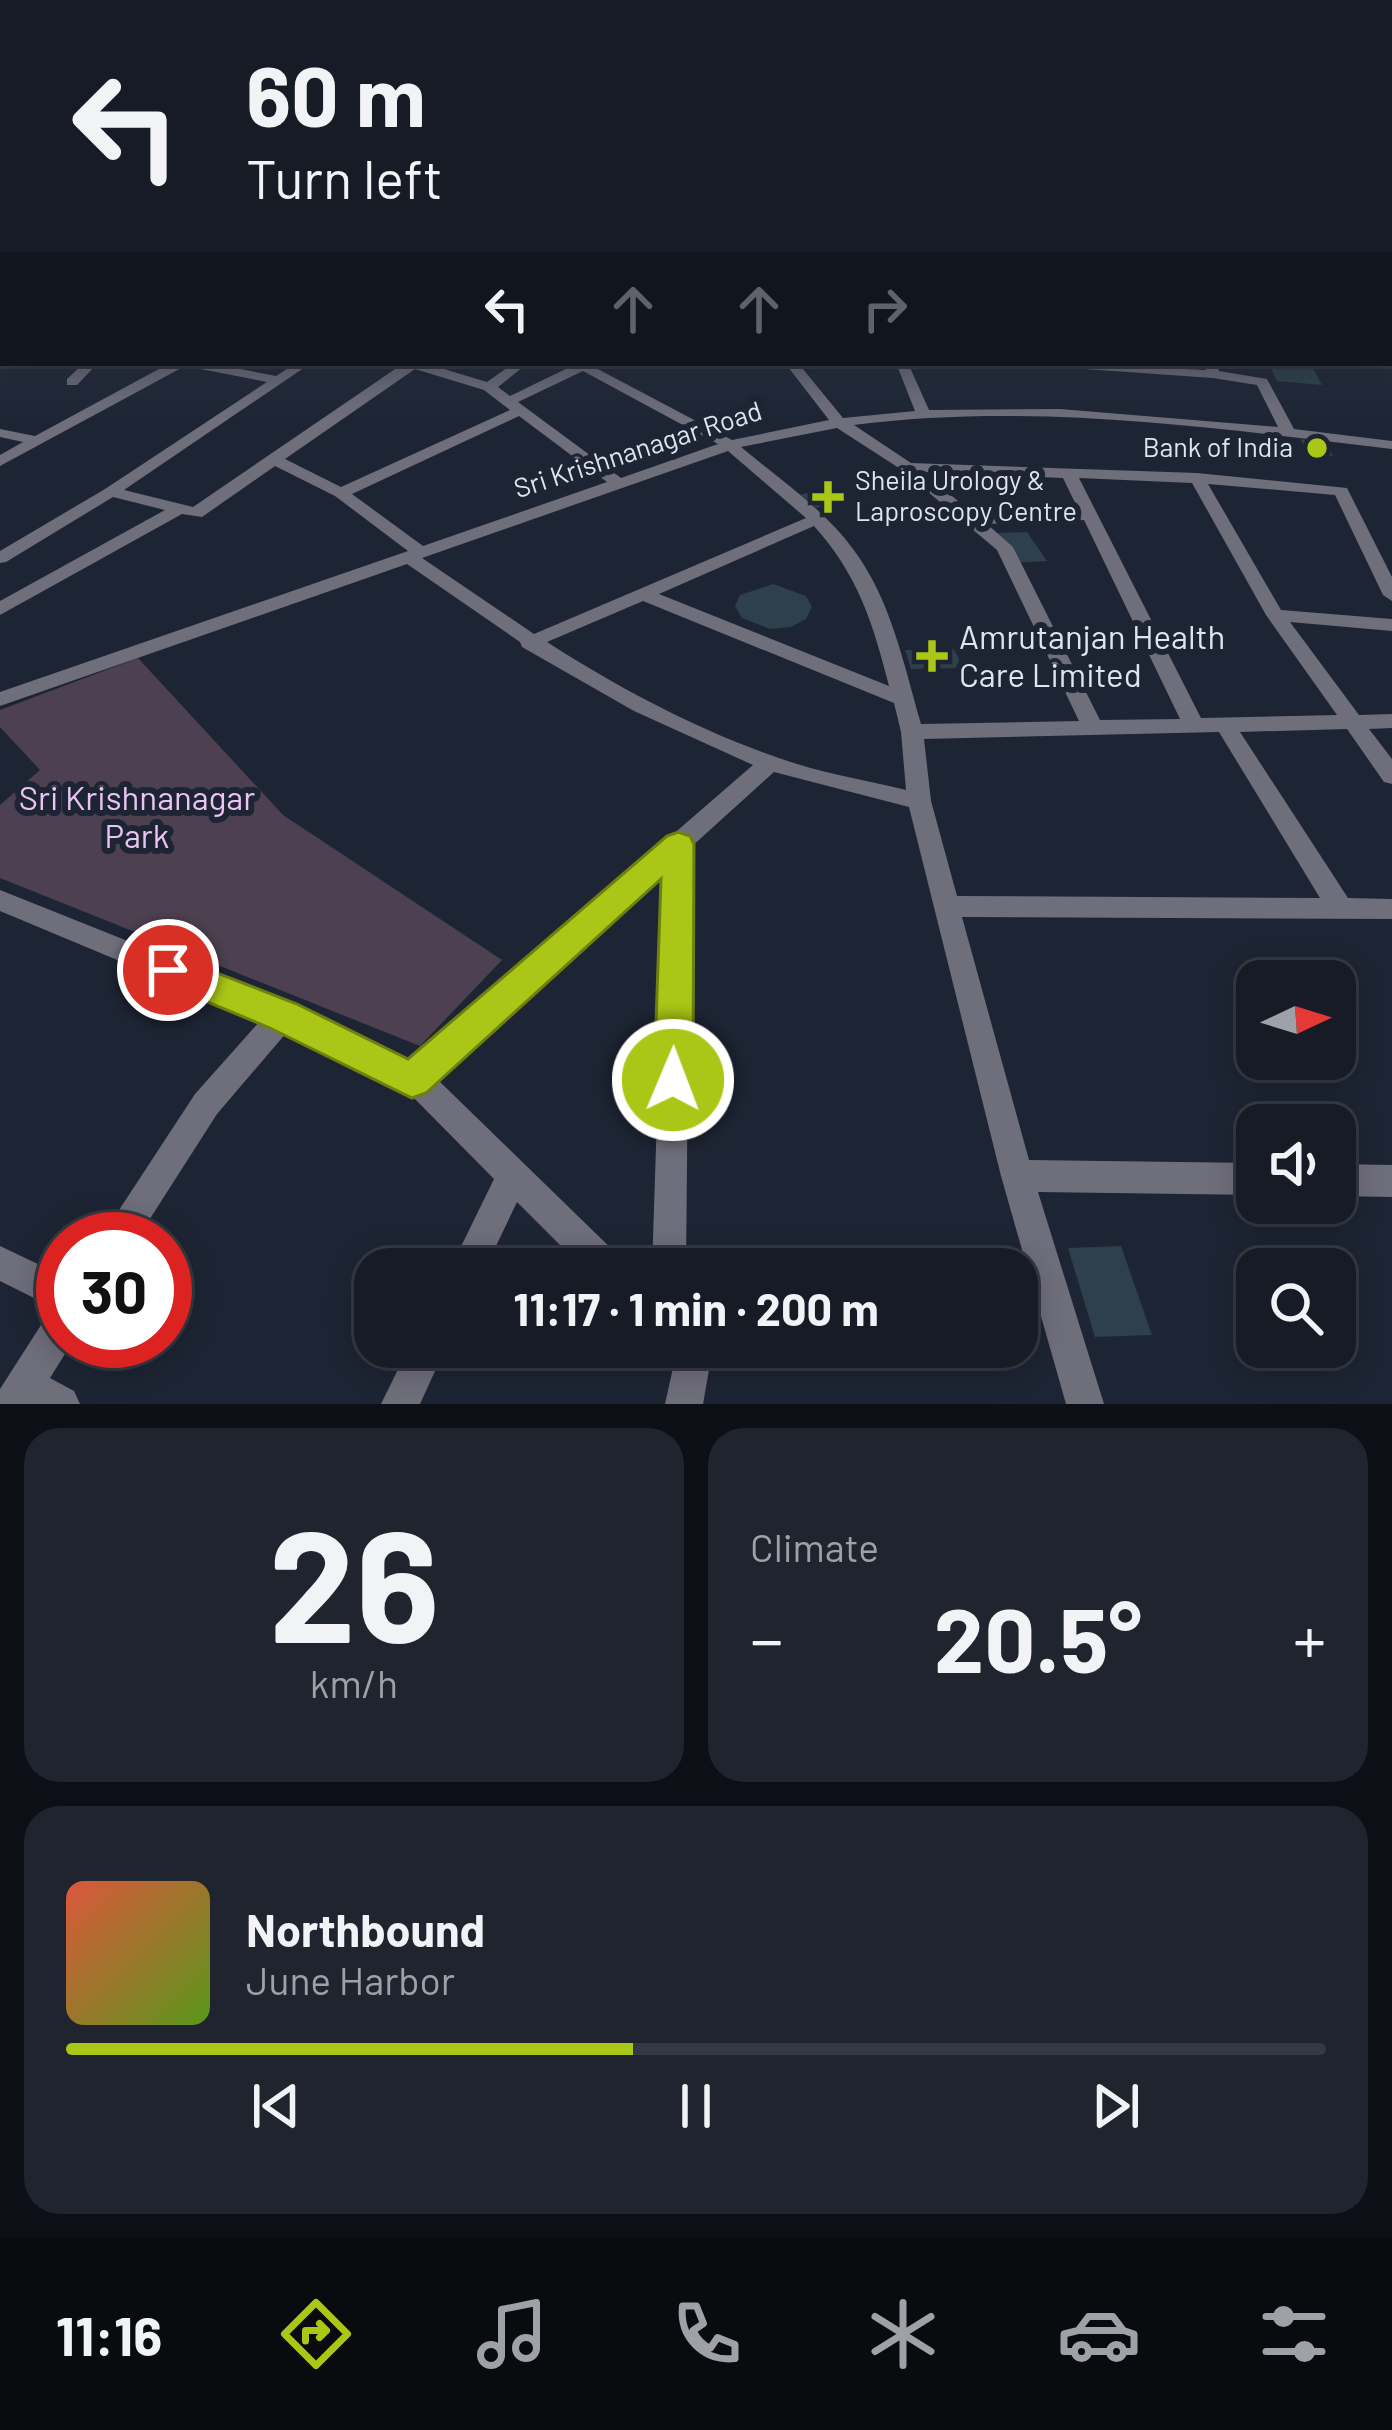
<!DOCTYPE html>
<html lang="en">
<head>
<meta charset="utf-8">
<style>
	body { margin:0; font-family:Barlow,sans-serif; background:#1f242e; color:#f1f3f6; height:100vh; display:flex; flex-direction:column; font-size:45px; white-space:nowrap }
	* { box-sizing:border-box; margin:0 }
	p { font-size:39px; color:#9ea1a7 }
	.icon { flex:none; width:66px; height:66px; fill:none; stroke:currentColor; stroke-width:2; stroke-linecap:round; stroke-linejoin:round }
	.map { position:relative; height:1404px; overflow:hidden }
	.drawer { display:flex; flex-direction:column; gap:24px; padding:24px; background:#0c0f15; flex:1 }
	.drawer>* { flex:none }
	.banner { position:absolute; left:0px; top:0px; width:1392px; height:366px; box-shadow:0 6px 30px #0003,0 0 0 3px #353943; background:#161b26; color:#f1f3f6; overflow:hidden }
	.needle { width:78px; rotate:86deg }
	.buttons { position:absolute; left:1236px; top:960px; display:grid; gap:24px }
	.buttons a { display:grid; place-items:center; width:120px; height:120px; border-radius:24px; background:#161b26; box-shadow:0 6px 30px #0003,0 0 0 3px #353943; font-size:60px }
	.speed { position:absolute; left:36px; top:1212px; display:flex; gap:24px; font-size:60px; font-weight:700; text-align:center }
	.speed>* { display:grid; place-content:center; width:156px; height:156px; border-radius:50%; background:#161b26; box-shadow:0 6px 30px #0003,0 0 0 3px #353943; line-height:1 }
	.speed .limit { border:18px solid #d22; background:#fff; color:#111 }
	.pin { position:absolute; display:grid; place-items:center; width:102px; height:102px; color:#fff; margin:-51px; border:6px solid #fff; border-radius:50%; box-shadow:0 3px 12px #0007 }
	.me { position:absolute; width:132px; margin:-66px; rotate:1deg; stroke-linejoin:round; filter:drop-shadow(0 0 9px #0008) }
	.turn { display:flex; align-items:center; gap:42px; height:252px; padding:0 48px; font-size:54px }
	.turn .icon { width:156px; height:156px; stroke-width:2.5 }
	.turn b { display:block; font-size:84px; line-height:102px }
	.lanes { display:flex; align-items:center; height:114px; padding:0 48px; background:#0003; justify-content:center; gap:60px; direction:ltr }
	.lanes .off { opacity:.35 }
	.big { font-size:90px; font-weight:700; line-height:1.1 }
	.drawer .widget { flex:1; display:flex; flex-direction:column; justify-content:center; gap:18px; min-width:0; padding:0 42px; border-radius:36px; background:#1f242e }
	.drawer .dial { align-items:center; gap:0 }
	.dial b { font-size:156px; line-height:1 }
	.song { display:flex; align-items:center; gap:36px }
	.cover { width:144px; height:144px; border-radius:18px; background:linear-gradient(135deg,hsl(10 70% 55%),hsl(90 70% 35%)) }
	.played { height:12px; border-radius:6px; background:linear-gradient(90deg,#aac717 45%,#353943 45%) }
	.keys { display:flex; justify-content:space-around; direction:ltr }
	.heat { display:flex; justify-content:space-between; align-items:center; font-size:66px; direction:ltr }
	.drawer .tiles { flex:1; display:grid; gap:24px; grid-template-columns:1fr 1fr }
	.widget:last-child { grid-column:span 2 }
	.trip { position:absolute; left:354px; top:1248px; width:684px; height:120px; border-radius:36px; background:#161b26; box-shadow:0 6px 30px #0003,0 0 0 3px #353943; font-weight:700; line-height:120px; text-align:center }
	.tab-bar { display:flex; height:192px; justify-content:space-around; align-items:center; background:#090b0f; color:#9ea1a7 }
	.tab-bar .icon { width:84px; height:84px }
	.tab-bar .selected { color:#aac717 }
	.tab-bar b { font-size:54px; color:#f1f3f6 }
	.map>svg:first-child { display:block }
	.green { fill:#4d4050 }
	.building { fill:#2e404b }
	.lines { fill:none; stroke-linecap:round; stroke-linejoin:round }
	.street { fill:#6f6e7b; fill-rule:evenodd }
	.route { fill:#aac717; stroke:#6e810f; stroke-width:3 }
	.poi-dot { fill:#aac717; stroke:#1d2433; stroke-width:4.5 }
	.labels { text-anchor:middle; stroke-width:12; stroke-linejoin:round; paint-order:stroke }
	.far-poi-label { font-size:27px; fill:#dfe4ee; stroke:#1d2433; text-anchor:end }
	.far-street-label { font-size:27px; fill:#dfe4ee; stroke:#1d2433 }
	.poi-label { font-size:33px; fill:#dfe4ee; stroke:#1d2433; text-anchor:start }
	.park-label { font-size:33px; fill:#ebc4f3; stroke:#1d2433 }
</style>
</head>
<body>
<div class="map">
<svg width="1392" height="1404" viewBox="0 0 1392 1404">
	<rect width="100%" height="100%" fill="#1d2433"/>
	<!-- green -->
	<path class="green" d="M 138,658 L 283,815 L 502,960 L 420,1046 L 0,878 L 0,805 L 40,770 L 0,727 L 0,710 Z"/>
	<!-- building -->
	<g class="building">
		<path d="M 1269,364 L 1313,368 L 1322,385 L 1277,381 Z"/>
		<path d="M 1301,439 L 1328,444 L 1333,456 L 1305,452 Z"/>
		<path d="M 830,486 L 847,499 L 817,508 L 800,495 Z"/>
		<path d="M 1027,532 L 1047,561 L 1016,563 L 998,533 Z"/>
		<path d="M 773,584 L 806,596 L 812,607 L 806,619 L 791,627 L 770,629 L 742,618 L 735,606 L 740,595 Z"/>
		<path d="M 955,649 L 962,668 L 911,669 L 905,650 Z"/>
		<path d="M 1121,1246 L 1152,1335 L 1095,1337 L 1068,1248 Z"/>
	</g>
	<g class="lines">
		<!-- street -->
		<g class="street">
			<rect x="1389" y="248" width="3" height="6"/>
			<rect x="1389" y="296" width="3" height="6"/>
			<path d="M 1389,319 L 1392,320 L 1392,328 L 1389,327 Z"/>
			<path d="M 84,363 L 98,363 L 77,385 L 67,385 L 67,379 Z"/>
			<path d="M 170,363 L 209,363 L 276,376 L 296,363 L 311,363 L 124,490 L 193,507 L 404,363 L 424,363 L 487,382 L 514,363 L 528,363 L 498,387 L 510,396 L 578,363 L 597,363 L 594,367 L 732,440 L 829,420 L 785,363 L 798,363 L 843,418 L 915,411 L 896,363 L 908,363 L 929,410 L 1060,409 L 1278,427 L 1257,385 L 1213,378 L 1056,367 L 1050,363 L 1206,370 L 1205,363 L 1217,363 L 1219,371 L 1267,379 L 1294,429 L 1392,441 L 1392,449 C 1214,428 1033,402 854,425 L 911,463 L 1197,473 L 1347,488 L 1392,577 L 1392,601 L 1383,595 L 1335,495 L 1208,484 L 1281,610 L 1392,619 L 1392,631 L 1290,622 L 1359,715 L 1392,714 L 1392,728 L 1369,729 L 1392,759 L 1392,784 L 1384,782 L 1347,729 L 1240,732 L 1348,898 L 1392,899 L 1392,919 L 962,917 L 1029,1160 L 1257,1163 L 1257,1195 L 1038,1192 L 1104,1404 L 1066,1404 L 1001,1176 L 909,807 L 774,772 L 690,848 L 686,1269 L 652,1269 L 665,871 L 436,1078 L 620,1257 L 625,1269 L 584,1269 L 517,1202 L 485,1269 L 450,1269 L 494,1179 L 410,1094 L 287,1032 L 217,1114 L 137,1239 L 100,1239 L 195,1094 L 261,1020 L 0,911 L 0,890 L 293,1007 L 409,1063 L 753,765 L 634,711 L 522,647 L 520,642 L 407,564 L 0,706 L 0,692 L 408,551 L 335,496 L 275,466 L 202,517 L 182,514 L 0,615 L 0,601 L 165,510 L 113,497 L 6,562 L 0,563 L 0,551 L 105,489 L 267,382 L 185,366 L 0,466 L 0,455 L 23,442 L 0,437 L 0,429 L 35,436 ZM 415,369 L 484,390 L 510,410 L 341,487 L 285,459 ZM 583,371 L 718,444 L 621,478 L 518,402 ZM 519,416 L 607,482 L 423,546 L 352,494 ZM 837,428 L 902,470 L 997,550 L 1079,721 L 921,724 C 904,665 891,599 853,549 C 824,509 779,479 741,447 ZM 728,451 L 806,518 L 534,634 L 422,558 ZM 923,472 L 1063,478 L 1079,511 L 975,515 ZM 1079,478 L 1192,483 L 1266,615 L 1337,715 L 1201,718 ZM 1084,520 L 1180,719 L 1100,720 L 1013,547 L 987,524 ZM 814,526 C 858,575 873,623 889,686 L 659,594 ZM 643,601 L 894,703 L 901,732 L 906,790 C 870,781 833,775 797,764 C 709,736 625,692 547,642 ZM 1219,732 L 1320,898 L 957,896 L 931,801 L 924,739 Z"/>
			<path d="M 1335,1164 L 1392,1165 L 1392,1197 L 1335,1196 Z"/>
			<path d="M 0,1246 L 63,1276 L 63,1341 L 73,1341 L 50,1378 L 74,1391 L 80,1404 L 0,1404 L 0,1389 L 50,1311 L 56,1309 L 0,1281 Z"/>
			<path d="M 409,1347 L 446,1347 L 420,1404 L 381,1404 Z"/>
			<path d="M 670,1347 L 710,1347 L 712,1353 L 703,1404 L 665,1404 L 675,1359 Z"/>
		</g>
	</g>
	<!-- sky -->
	<linearGradient id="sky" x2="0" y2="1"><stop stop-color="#10141c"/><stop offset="0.53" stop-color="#3a455b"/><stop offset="1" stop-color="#3a455b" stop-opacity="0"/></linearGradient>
	<rect width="1392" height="421" fill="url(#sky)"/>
	<!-- route -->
	<path class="route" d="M 678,832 L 690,836 L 694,844 L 693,1080 L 687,1093 L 673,1099 L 659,1093 L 654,1080 L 661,879 L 426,1093 L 412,1098 L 270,1028 L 155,980 L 150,970 L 155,959 L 168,954 L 297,1004 L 408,1059 L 667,836 Z"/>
	<!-- markers -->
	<g class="poi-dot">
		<circle cx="1317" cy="448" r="12"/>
		<path d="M822 479h12v12h12v12h-12v12h-12v-12h-12v-12h12z"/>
		<path d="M926 638h12v12h12v12h-12v12h-12v-12h-12v-12h12z"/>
	</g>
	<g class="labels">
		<!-- far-poi labels -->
		<g class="far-poi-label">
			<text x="1293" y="457">Bank of India</text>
			<text x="855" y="490" text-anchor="start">Sheila Urology &amp;<tspan x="855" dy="31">Laproscopy Centre</tspan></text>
		</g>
		<!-- far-street labels -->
		<g class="far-street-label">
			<text transform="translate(638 450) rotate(-18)" y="9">Sri Krishnanagar Road</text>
		</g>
		<!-- poi labels -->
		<g class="poi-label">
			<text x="959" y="649">Amrutanjan Health<tspan x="959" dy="38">Care Limited</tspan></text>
		</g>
		<!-- park labels -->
		<g class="park-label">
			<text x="137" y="810">Sri Krishnanagar<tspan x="137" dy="38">Park</tspan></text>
		</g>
	</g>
</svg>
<div class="buttons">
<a><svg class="needle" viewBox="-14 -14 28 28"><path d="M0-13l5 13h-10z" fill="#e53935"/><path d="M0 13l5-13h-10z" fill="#9ea1a7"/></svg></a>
<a><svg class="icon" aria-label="sound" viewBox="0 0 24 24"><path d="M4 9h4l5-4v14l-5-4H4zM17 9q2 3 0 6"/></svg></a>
<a><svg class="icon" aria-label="search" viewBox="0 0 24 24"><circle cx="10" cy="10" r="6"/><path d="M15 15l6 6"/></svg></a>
</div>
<div class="speed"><div class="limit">30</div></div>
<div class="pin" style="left:168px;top:970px;background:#d93025"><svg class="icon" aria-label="arrive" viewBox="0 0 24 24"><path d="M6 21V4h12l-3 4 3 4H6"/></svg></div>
<svg class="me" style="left:673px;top:1080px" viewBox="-20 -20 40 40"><circle r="17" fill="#aac717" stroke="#fff" stroke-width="3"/><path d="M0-11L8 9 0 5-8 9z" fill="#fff"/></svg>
<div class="trip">11:17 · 1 min · 200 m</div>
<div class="banner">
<div class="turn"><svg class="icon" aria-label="left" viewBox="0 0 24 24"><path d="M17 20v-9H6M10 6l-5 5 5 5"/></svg><div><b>60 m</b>Turn left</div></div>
<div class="lanes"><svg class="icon" aria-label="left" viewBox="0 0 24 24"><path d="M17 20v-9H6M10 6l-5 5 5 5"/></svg><svg class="icon off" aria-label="ahead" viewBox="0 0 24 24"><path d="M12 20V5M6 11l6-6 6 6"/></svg><svg class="icon off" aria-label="ahead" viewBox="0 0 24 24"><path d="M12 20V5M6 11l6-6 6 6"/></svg><svg class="icon off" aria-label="right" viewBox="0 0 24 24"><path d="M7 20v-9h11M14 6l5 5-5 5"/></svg></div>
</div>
</div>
<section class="drawer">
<div class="tiles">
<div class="widget dial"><b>26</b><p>km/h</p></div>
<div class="widget"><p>Climate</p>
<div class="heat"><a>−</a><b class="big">20.5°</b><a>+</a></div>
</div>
<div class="widget">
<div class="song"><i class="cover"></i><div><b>Northbound</b><p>June Harbor</p></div></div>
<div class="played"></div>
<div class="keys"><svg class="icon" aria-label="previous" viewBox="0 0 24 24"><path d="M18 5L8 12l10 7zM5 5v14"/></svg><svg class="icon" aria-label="pause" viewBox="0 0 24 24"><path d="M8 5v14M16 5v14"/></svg><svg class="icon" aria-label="next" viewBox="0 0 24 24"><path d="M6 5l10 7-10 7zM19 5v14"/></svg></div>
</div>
</div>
</section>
<nav class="tab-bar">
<b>11:16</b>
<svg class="icon selected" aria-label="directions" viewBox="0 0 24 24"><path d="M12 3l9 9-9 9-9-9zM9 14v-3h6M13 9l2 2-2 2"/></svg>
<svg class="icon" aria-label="music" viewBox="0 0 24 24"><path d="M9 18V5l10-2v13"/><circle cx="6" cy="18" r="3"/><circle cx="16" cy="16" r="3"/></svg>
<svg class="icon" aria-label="phone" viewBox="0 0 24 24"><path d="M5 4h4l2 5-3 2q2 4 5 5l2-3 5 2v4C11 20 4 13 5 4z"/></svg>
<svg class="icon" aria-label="climate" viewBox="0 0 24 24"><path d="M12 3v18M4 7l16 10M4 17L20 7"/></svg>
<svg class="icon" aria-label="car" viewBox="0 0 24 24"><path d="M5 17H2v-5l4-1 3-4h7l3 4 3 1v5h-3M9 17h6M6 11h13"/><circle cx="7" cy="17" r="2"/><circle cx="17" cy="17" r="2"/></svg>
<svg class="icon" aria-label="filters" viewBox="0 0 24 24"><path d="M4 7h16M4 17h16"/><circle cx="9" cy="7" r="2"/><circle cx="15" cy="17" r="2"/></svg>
</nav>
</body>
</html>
